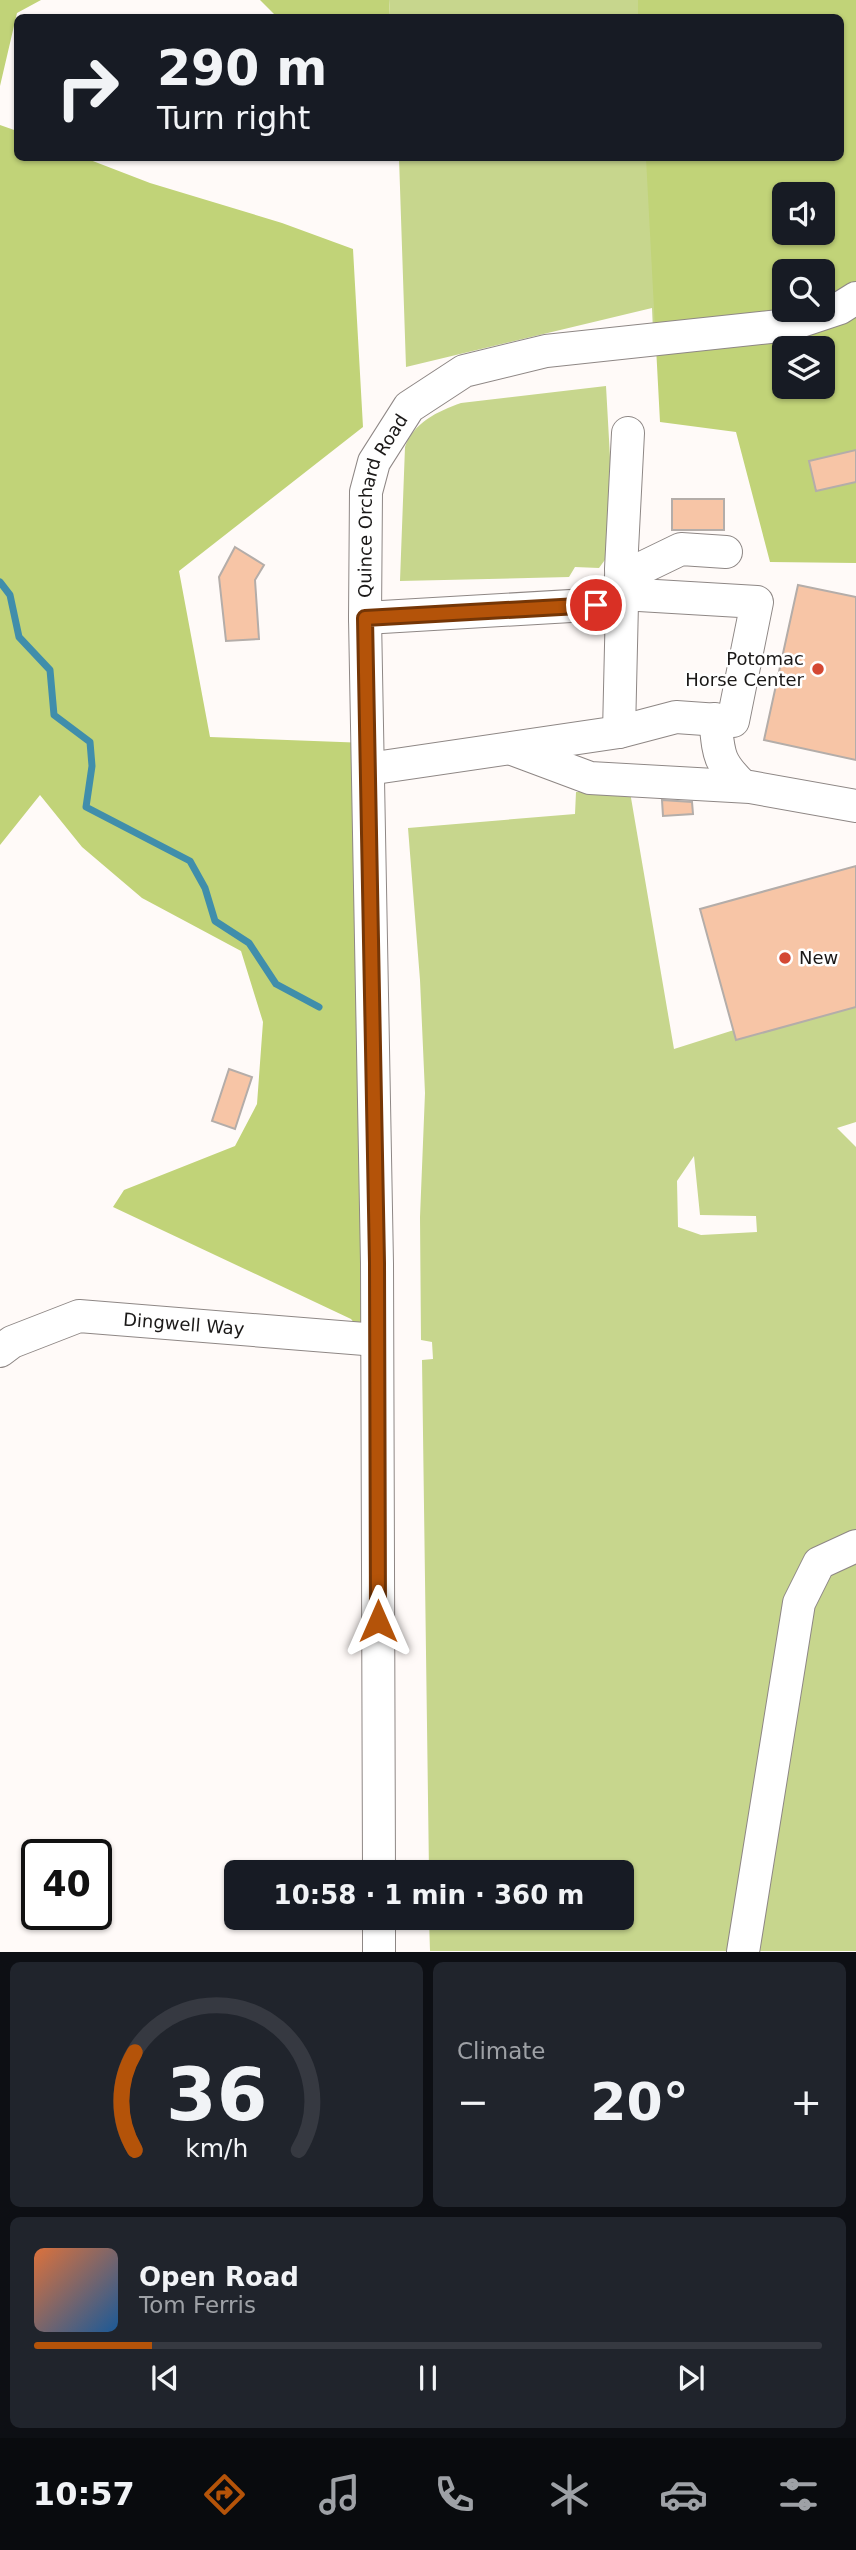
<!DOCTYPE html>
<html lang="en">
<head>
<meta charset="utf-8">
<style>
	body { margin:0; font-family:"DejaVu Sans",sans-serif; background:#20242c; color:#f1f3f6; height:100vh; display:flex; flex-direction:column; font-size:26px; white-space:nowrap }
	* { box-sizing:border-box; margin:0 }
	p { font-size:23px; color:#9ea1a6 }
	.icon { flex:none; width:38px; height:38px; fill:none; stroke:currentColor; stroke-width:2; stroke-linecap:round; stroke-linejoin:round }
	.map { position:relative; height:1952px; overflow:hidden }
	.panel { display:flex; flex-direction:column; gap:10px; padding:10px; background:#0d0f14; flex:1 }
	.panel>* { flex:none }
	.guide { position:absolute; left:14px; top:14px; width:830px; height:147px; border-radius:10px; box-shadow:0 2px 5px #0004; background:#171b24; color:#f1f3f6; overflow:hidden }
	.buttons { position:absolute; left:772px; top:182px; display:grid; gap:14px }
	.buttons a { display:grid; place-items:center; width:63px; height:63px; border-radius:10px; background:#171b24; box-shadow:0 2px 5px #0004; font-size:35px }
	.speed { position:absolute; left:21px; top:1839px; display:flex; gap:14px; font-size:35px; font-weight:700; text-align:center }
	.speed>* { display:grid; place-content:center; width:91px; height:91px; border-radius:50%; background:#171b24; box-shadow:0 2px 5px #0004; line-height:1 }
	.speed .limit { border:4px solid #111; border-radius:10px; background:#fff; color:#111 }
	.pin { position:absolute; display:grid; place-items:center; width:60px; height:60px; color:#fff; margin:-30px; border:4px solid #fff; border-radius:50%; box-shadow:0 2px 7px #0007 }
	.me { position:absolute; width:77px; margin:-38px; rotate:0deg; stroke-linejoin:round; filter:drop-shadow(0 0 5px #0008) }
	.turn { display:flex; align-items:center; gap:24px; height:147px; padding:0 28px; font-size:32px }
	.turn .icon { width:91px; height:91px; stroke-width:2.5 }
	.turn b { display:block; font-size:49px; line-height:60px }
	.big { font-size:52px; font-weight:600; line-height:1.1 }
	.panel .widget { flex:1; display:flex; flex-direction:column; justify-content:center; gap:10px; min-width:0; padding:0 24px; border-radius:10px; background:#20242c }
	.panel .dial { align-items:center; gap:0 }
	.dial svg { height:182px; overflow:visible; fill:none; stroke:#363941; stroke-width:7; stroke-linecap:round; text-anchor:middle }
	.dial text { fill:#f1f3f6; stroke:none }
	.song { display:flex; align-items:center; gap:21px }
	.cover { width:84px; height:84px; border-radius:10px; background:linear-gradient(135deg,hsl(20 70% 55%),hsl(210 70% 35%)) }
	.played { height:7px; border-radius:4px; background:linear-gradient(90deg,#b45309 15%,#363941 15%) }
	.keys { display:flex; justify-content:space-around; direction:ltr }
	.heat { display:flex; justify-content:space-between; align-items:center; font-size:38px; direction:ltr }
	.panel .tiles { flex:1; display:grid; gap:10px; grid-template-columns:1fr 1fr }
	.widget:last-child { grid-column:span 2 }
	.trip { position:absolute; left:224px; top:1860px; width:410px; height:70px; border-radius:10px; background:#171b24; box-shadow:0 2px 5px #0004; font-weight:600; line-height:70px; text-align:center }
	.tab-bar { display:flex; height:112px; justify-content:space-around; align-items:center; background:#090b0e; color:#9ea1a6 }
	.tab-bar .icon { width:49px; height:49px }
	.tab-bar .on { color:#b45309 }
	.tab-bar b { font-size:32px; color:#f1f3f6 }
	.map>svg:first-child { display:block }
	.green { fill:#c7d68d; fill-rule:evenodd }
	.forest { fill:#c1d378; fill-rule:evenodd }
	.lines { fill:none; stroke-linecap:round; stroke-linejoin:round }
	.stream { stroke:#408eab; stroke-width:7 }
	.building { fill:#f7c5a6; stroke:#b4ada9; stroke-width:2 }
	.minor-casing { stroke:#8e8785; stroke-width:34 }
	.minor { stroke:#fff; stroke-width:32 }
	.route-casing { stroke:#753606; stroke-width:18 }
	.route { stroke:#b45309; stroke-width:12 }
	.poi-dot { fill:#d44833; stroke:#fff; stroke-width:2.5 }
	.labels { text-anchor:middle; stroke-width:5; stroke-linejoin:round; paint-order:stroke }
	.street-label { font-size:18px; fill:#1a1817; stroke:#fff }
	.poi-label { font-size:18px; fill:#1a1817; stroke:#fff; text-anchor:end }
</style>
</head>
<body>
<div class="map">
<svg width="856" height="1952" viewBox="0 0 856 1952">
	<rect width="100%" height="100%" fill="#fffaf8"/>
	<!-- green -->
	<g class="green">
		<path d="M 389,0 L 638,0 L 639,17 L 390,17 Z"/>
		<path d="M 856,0 L 856,286 L 822,271 L 784,271 L 653,331 L 652,308 L 406,367 L 399,158 L 840,158 L 840,18 ZM 784,194 L 822,194 L 822,233 L 784,233 Z"/>
		<path d="M 606,386 L 615,546 L 599,568 L 575,567 L 569,577 L 400,581 L 405,447 C 413,423 438,411 461,403 Z"/>
		<path d="M 576,792 L 630,792 L 674,1049 L 734,1030 L 737,1040 L 856,1007 L 856,1122 L 837,1128 L 856,1147 L 856,1951 L 430,1951 L 429,1918 L 621,1918 L 621,1872 L 429,1872 L 422,1360 L 433,1359 L 432,1342 L 421,1340 L 420,1217 L 425,1093 L 420,980 L 408,828 L 575,814 ZM 694,1156 L 700,1215 L 756,1216 L 757,1232 L 701,1235 L 678,1227 L 677,1181 Z"/>
	</g>
	<!-- forest -->
	<g class="forest">
		<path d="M 0,0 L 41,0 L 17,13 L 0,86 Z"/>
		<path d="M 260,0 L 389,0 L 390,17 L 277,17 Z"/>
		<path d="M 638,0 L 856,0 L 856,563 L 770,562 L 736,432 L 660,422 L 646,158 L 840,158 L 840,18 L 638,17 ZM 784,194 L 822,194 L 822,233 L 784,233 ZM 784,271 L 822,271 L 822,310 L 784,310 ZM 784,348 L 822,348 L 822,387 L 784,387 Z"/>
		<path d="M 0,125 L 17,131 L 18,158 L 85,158 L 150,183 L 282,223 L 353,249 L 363,427 L 179,571 L 210,737 L 367,743 L 377,1350 L 351,1319 L 113,1207 L 124,1190 L 235,1146 L 257,1104 L 263,1022 L 241,951 L 142,898 L 82,847 L 40,795 L 0,845 Z"/>
	</g>
	<g class="lines">
		<!-- stream -->
		<path class="stream" d="M 0,582 L 10,595 L 19,637 L 50,670 L 54,715 L 90,742 L 92,766 L 86,807 L 190,861 L 205,888 L 215,921 L 249,943 L 276,984 L 319,1007"/>
	</g>
	<!-- building -->
	<g class="building">
		<path d="M 856,450 L 856,482 L 816,491 L 809,461 Z"/>
		<rect x="672" y="499" width="52" height="31"/>
		<path d="M 235,547 L 264,565 L 255,580 L 259,639 L 226,641 L 219,577 Z"/>
		<path d="M 798,585 L 856,597 L 856,760 L 764,740 Z"/>
		<path d="M 662,800 L 692,802 L 693,814 L 663,816 Z"/>
		<path d="M 856,866 L 856,1007 L 736,1040 L 700,909 Z"/>
		<path d="M 229,1069 L 252,1077 L 235,1129 L 212,1121 Z"/>
	</g>
	<g class="lines">
		<defs>
			<g id="minor">
				<path d="M 621,578 L 681,549 L 726,552"/>
				<path d="M 622,603 L 621,569 L 628,433"/>
				<path d="M 365,618 L 622,603 L 619,732 L 368,769"/>
				<path d="M 715,719 C 719,754 717,761 743,786"/>
				<path d="M 619,732 L 676,717 L 733,721 L 757,602 L 622,594"/>
				<path d="M 515,750 L 590,778 L 750,787 L 856,806"/>
				<path id="s1" d="M 0,1351 L 12,1342 L 79,1316 L 377,1340"/>
				<path id="s2" d="M 379,1872 L 377,1263 L 365,618 L 366,492 L 374,462 L 409,407 L 464,371 L 546,351 L 789,325 L 840,308 L 856,298"/>
				<path d="M 379,1918 L 379,1952"/>
				<path d="M 743,1952 L 799,1603 L 819,1563 L 856,1546"/>
			</g>
		</defs>
		<!-- minor casing -->
		<use href="#minor" class="minor-casing"/>
		<!-- minor -->
		<use href="#minor" class="minor"/>
	</g>
	<g class="lines">
		<defs>
			<path id="route" d="M 378,1621 L 377,1263 L 365,618 L 596,605"/>
		</defs>
		<!-- route casing -->
		<use href="#route" class="route-casing"/>
		<!-- route -->
		<use href="#route" class="route"/>
	</g>
	<!-- markers -->
	<g class="poi-dot">
		<circle cx="818" cy="669" r="7"/>
		<circle cx="785" cy="958" r="7"/>
	</g>
	<g class="labels">
		<!-- street labels -->
		<g class="street-label">
			<text dy="6" stroke="none"><textPath href="#s2" startOffset="1370">Quince Orchard Road</textPath></text>
			<text dy="6" stroke="none"><textPath href="#s1" startOffset="192">Dingwell Way</textPath></text>
		</g>
		<!-- poi labels -->
		<g class="poi-label">
			<text x="804" y="665">Potomac<tspan x="804" dy="21">Horse Center</tspan></text>
			<text x="799" y="964" text-anchor="start">New</text>
		</g>
	</g>
</svg>
<div class="buttons">
<a><svg class="icon" aria-label="sound" viewBox="0 0 24 24"><path d="M4 9h4l5-4v14l-5-4H4zM17 9q2 3 0 6"/></svg></a>
<a><svg class="icon" aria-label="search" viewBox="0 0 24 24"><circle cx="10" cy="10" r="6"/><path d="M15 15l6 6"/></svg></a>
<a><svg class="icon" aria-label="layers" viewBox="0 0 24 24"><path d="M12 4l9 5-9 5-9-5zM3 14l9 5 9-5"/></svg></a>
</div>
<div class="speed"><div class="limit">40</div></div>
<div class="pin" style="left:596px;top:605px;background:#d93025"><svg class="icon" aria-label="arrive" viewBox="0 0 24 24"><path d="M6 21V4h12l-3 4 3 4H6"/></svg></div>
<svg class="me" style="left:378px;top:1621px" viewBox="-20 -20 40 40"><path d="M0-17L14 15 0 8-14 15z" fill="#b45309" stroke="#fff" stroke-width="4"/></svg>
<div class="trip">10:58 · 1 min · 360 m</div>
<div class="guide">
<div class="turn"><svg class="icon" aria-label="right" viewBox="0 0 24 24"><path d="M7 20v-9h11M14 6l5 5-5 5"/></svg><div><b>290 m</b>Turn right</div></div>
</div>
</div>
<section class="panel">
<div class="tiles">
<div class="widget dial"><svg viewBox="0 0 100 80">
<path d="M14 69A42 42 0 1 1 86 69"/>
<path d="M14 69A42 42 0 0 1 14 26" stroke="#b45309"/>
<text x="50" y="56" font-size="32" font-weight="700">36</text>
<text x="50" y="72" font-size="11">km/h</text>
</svg></div>
<div class="widget"><p>Climate</p>
<div class="heat"><a>−</a><b class="big">20°</b><a>+</a></div>
</div>
<div class="widget">
<div class="song"><i class="cover"></i><div><b>Open Road</b><p>Tom Ferris</p></div></div>
<div class="played"></div>
<div class="keys"><svg class="icon" aria-label="previous" viewBox="0 0 24 24"><path d="M18 5L8 12l10 7zM5 5v14"/></svg><svg class="icon" aria-label="pause" viewBox="0 0 24 24"><path d="M8 5v14M16 5v14"/></svg><svg class="icon" aria-label="next" viewBox="0 0 24 24"><path d="M6 5l10 7-10 7zM19 5v14"/></svg></div>
</div>
</div>
</section>
<nav class="tab-bar">
<b>10:57</b>
<svg class="icon on" aria-label="directions" viewBox="0 0 24 24"><path d="M12 3l9 9-9 9-9-9zM9 14v-3h6M13 9l2 2-2 2"/></svg>
<svg class="icon" aria-label="music" viewBox="0 0 24 24"><path d="M9 18V5l10-2v13"/><circle cx="6" cy="18" r="3"/><circle cx="16" cy="16" r="3"/></svg>
<svg class="icon" aria-label="phone" viewBox="0 0 24 24"><path d="M5 4h4l2 5-3 2q2 4 5 5l2-3 5 2v4C11 20 4 13 5 4z"/></svg>
<svg class="icon" aria-label="climate" viewBox="0 0 24 24"><path d="M12 3v18M4 7l16 10M4 17L20 7"/></svg>
<svg class="icon" aria-label="car" viewBox="0 0 24 24"><path d="M5 17H2v-5l4-1 3-4h7l3 4 3 1v5h-3M9 17h6M6 11h13"/><circle cx="7" cy="17" r="2"/><circle cx="17" cy="17" r="2"/></svg>
<svg class="icon" aria-label="filters" viewBox="0 0 24 24"><path d="M4 7h16M4 17h16"/><circle cx="9" cy="7" r="2"/><circle cx="15" cy="17" r="2"/></svg>
</nav>
</body>
</html>
